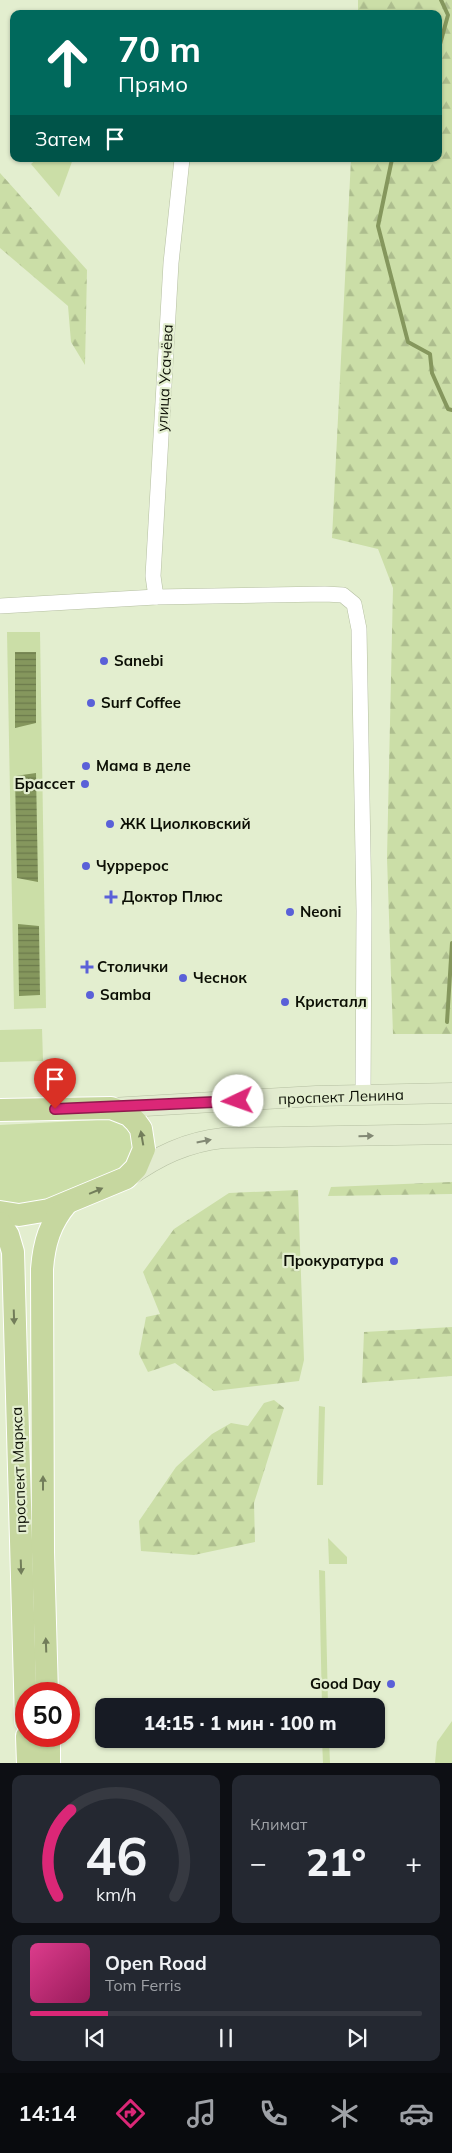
<!DOCTYPE html>
<html lang="ru">
<head>
<meta charset="utf-8">
<style>
	body { margin:0; font-family:Mulish,sans-serif; background:#242831; color:#f1f3f6; height:100vh; display:flex; flex-direction:column; font-size:19px; white-space:nowrap }
	* { box-sizing:border-box; margin:0 }
	p { font-size:16px; color:#9ea1a6 }
	.icon { flex:none; width:28px; height:28px; fill:none; stroke:currentColor; stroke-width:2; stroke-linecap:round; stroke-linejoin:round }
	.map { position:relative; height:1763px; overflow:hidden }
	.panel { display:flex; flex-direction:column; gap:12px; padding:12px; background:#0d0f14; flex:1 }
	.panel>* { flex:none }
	.banner { position:absolute; left:10px; top:10px; width:432px; height:152px; border-radius:10px; box-shadow:0 1px 4px #0004; background:#00695c; color:#fff; overflow:hidden }
	.speed { position:absolute; left:15px; top:1682px; display:flex; gap:10px; font-size:25px; font-weight:700; text-align:center }
	.speed>* { display:grid; place-content:center; width:65px; height:65px; border-radius:50%; background:#171b24; box-shadow:0 1px 4px #0004; line-height:1 }
	.speed .limit { border:8px solid #d22; background:#fff; color:#111 }
	.pin { position:absolute; display:grid; place-items:center; width:42px; height:42px; color:#fff; margin:-51px -21px; border-radius:50% 50% 50% 0; rotate:-45deg; box-shadow:0 0 5px #0007 }
	.pin .icon { rotate:45deg }
	.me { position:absolute; width:55px; margin:-28px; rotate:267deg; stroke-linejoin:round; filter:drop-shadow(0 0 4px #0008) }
	.turn { display:flex; align-items:center; gap:18px; height:105px; padding:0 25px; font-size:22px }
	.turn .icon { width:65px; height:65px; stroke-width:2.5 }
	.turn b { display:block; font-size:35px; line-height:42px }
	.then { display:flex; align-items:center; height:48px; padding:0 25px; background:#0003; gap:10px; font-size:19px }
	.big { font-size:38px; font-weight:800; line-height:1.1 }
	.panel .tile { flex:1; display:flex; flex-direction:column; justify-content:center; gap:8px; min-width:0; padding:0 18px; border-radius:10px; background:#242831 }
	.panel .dial { align-items:center; gap:0 }
	.dial svg { height:130px; overflow:visible; fill:none; stroke:#363941; stroke-width:7; stroke-linecap:round; text-anchor:middle }
	.dial text { fill:#f1f3f6; stroke:none }
	.song { display:flex; align-items:center; gap:15px }
	.cover { width:60px; height:60px; border-radius:8px; background:linear-gradient(135deg,hsl(330 70% 55%),hsl(330 70% 35%)) }
	.played { height:5px; border-radius:2px; background:linear-gradient(90deg,#db2777 20%,#363941 20%) }
	.keys { display:flex; justify-content:space-around; direction:ltr }
	.heat { display:flex; justify-content:space-between; align-items:center; font-size:28px; direction:ltr }
	.panel .tiles { flex:1; display:grid; gap:12px; grid-template-columns:1fr 1fr }
	.tile:last-child { grid-column:span 2 }
	.trip { position:absolute; left:95px; top:1698px; width:290px; height:50px; border-radius:10px; background:#171b24; box-shadow:0 1px 4px #0004; font-weight:800; line-height:50px; text-align:center }
	.tab-bar { display:flex; height:80px; justify-content:space-around; align-items:center; background:#090b0e; color:#9ea1a6 }
	.tab-bar .icon { width:35px; height:35px }
	.tab-bar .on { color:#db2777 }
	.tab-bar b { font-size:22px; color:#f1f3f6 }
	.map>svg:first-child { display:block }
	.green { fill:#cbdea7 }
	.forest { fill:url(#forest-firs) }
	.water { fill:url(#water-rules) }
	.lines { fill:none; stroke-linecap:round; stroke-linejoin:round }
	.stream { stroke:#85975d; stroke-width:4 }
	.minor-casing { stroke:#b5bfa2; stroke-width:16 }
	.secondary-casing { stroke:#b5bfa2; stroke-width:21 }
	.primary-casing { stroke:#fff; stroke-width:24 }
	.minor { stroke:#fff; stroke-width:15 }
	.secondary { stroke:#e2ebcf; stroke-width:20 }
	.primary { stroke:#c6d79f; stroke-width:22 }
	.oneway { fill:#828874 }
	.oneway2 { fill:#727d5a }
	.route-casing { stroke:#8e194d; stroke-width:12 }
	.route { stroke:#db2777; stroke-width:9 }
	.poi-dot { fill:#5a60d8; stroke:#e3eecf; stroke-width:2 }
	.labels { text-anchor:middle; stroke-width:4.5; stroke-linejoin:round; paint-order:stroke }
	.street-label { font-size:15px; fill:#0c0f05; stroke:#e3eecf }
	.poi-label { font-size:15px; font-weight:bold; fill:#0c0f05; stroke:#e3eecf; text-anchor:start }
</style>
</head>
<body>
<div class="map">
<svg width="452" height="1763" viewBox="0 0 452 1763">
	<defs>
		<pattern id="forest-firs" width="22" height="20" patternUnits="userSpaceOnUse" patternTransform="scale(1.25)"><rect width="22" height="20" fill="#cbdea7"/><path d="M5 1l3.5 6h-7zM16 11l3.5 6h-7z" fill="#adbd8e"/></pattern>
		<pattern id="water-rules" width="6" height="5" patternUnits="userSpaceOnUse" patternTransform="scale(1.25)"><rect width="6" height="5" fill="#85975d"/><path d="M0 2.5h6" fill="none" stroke="#6b7a4b"/></pattern>
	</defs>
	<rect width="100%" height="100%" fill="#e3eecf"/>
	<!-- green -->
	<g class="green">
		<path d="M 37,159 L 73,159 L 59,197 L 31,164 Z"/>
		<path d="M 7,632 L 40,632 L 46,1008 L 14,1009 Z"/>
		<path d="M 42,1029 L 43,1061 L 0,1062 L 0,1030 Z"/>
		<path d="M 116,1119 L 130,1126 L 134,1156 L 115,1174 L 33,1210 L 0,1203 L 0,1125 Z"/>
		<path d="M 319,1406 L 325,1407 L 323,1485 L 317,1485 Z"/>
		<path d="M 328,1538 L 347,1557 L 347,1564 L 329,1564 Z"/>
		<path d="M 319,1570 L 325,1571 L 328,1706 L 322,1706 Z"/>
		<path d="M 452,1721 L 452,1763 L 435,1763 L 437,1742 Z"/>
		<path d="M 322,1739 L 329,1739 L 330,1763 L 323,1763 Z"/>
	</g>
	<!-- forest -->
	<g class="forest">
		<path d="M 358,0 L 452,0 L 452,1034 L 393,1034 L 387,858 L 393,588 L 378,549 L 332,538 L 351,159 L 439,159 L 439,14 L 358,14 Z"/>
		<path d="M 0,173 L 87,270 L 85,365 L 71,342 L 68,306 L 0,248 Z"/>
		<path d="M 452,1182 L 452,1194 L 328,1196 L 331,1187 Z"/>
		<path d="M 298,1190 L 304,1360 L 299,1381 L 214,1391 L 175,1363 L 148,1372 L 139,1354 L 146,1317 L 160,1314 L 143,1272 L 174,1229 L 229,1193 Z"/>
		<path d="M 452,1327 L 452,1376 L 362,1383 L 364,1332 Z"/>
		<path d="M 274,1400 L 284,1408 L 254,1503 L 255,1542 L 194,1555 L 141,1551 L 139,1521 L 176,1467 L 212,1434 L 231,1423 L 248,1426 L 264,1403 Z"/>
	</g>
	<!-- water -->
	<g class="water">
		<path d="M 15,652 L 36,652 L 36,723 L 15,728 Z"/>
		<path d="M 36,773 L 38,882 L 17,878 L 15,776 Z"/>
		<path d="M 18,924 L 39,926 L 40,995 L 19,996 Z"/>
	</g>
	<g class="lines">
		<!-- stream -->
		<g class="stream">
			<path d="M 439,48 L 448,15 L 441,0"/>
			<path d="M 392,159 L 378,226 L 408,342 L 430,354 L 432,373 L 448,409 L 452,410"/>
			<path d="M 447,1022 L 452,943"/>
		</g>
		<defs>
			<g id="minor">
				<path d="M 156,597 L 153,576 L 171,263 L 182,159"/>
				<path d="M 0,606 L 156,597 L 325,594 L 343,595 L 354,604 L 359,629 L 364,911 L 363,1095"/>
			</g>
			<g id="secondary">
				<path d="M 111,1108 L 316,1096 L 452,1093"/>
				<path d="M 128,1177 C 158,1156 186,1142 223,1138 L 452,1134"/>
			</g>
			<g id="primary">
				<path d="M 0,1110 L 111,1108 L 129,1115 L 136,1122 L 141,1129 L 144,1149 L 136,1168 L 126,1178 L 49,1210 L 19,1215 L 0,1212"/>
				<path d="M 0,1223 L 8,1235 L 13,1252 L 26,1721"/>
				<path d="M 47,1694 L 43,1552 L 42,1269 C 44,1243 50,1223 67,1203"/>
				<path d="M 27,1736 L 28,1763"/>
				<path d="M 49,1736 L 49,1763"/>
			</g>
		</defs>
		<!-- minor casing -->
		<use href="#minor" class="minor-casing"/>
		<!-- secondary casing -->
		<use href="#secondary" class="secondary-casing"/>
		<!-- primary casing -->
		<use href="#primary" class="primary-casing"/>
		<!-- minor -->
		<use href="#minor" class="minor"/>
		<!-- secondary -->
		<use href="#secondary" class="secondary"/>
		<!-- primary -->
		<use href="#primary" class="primary"/>
	</g>
	<!-- one-way arrows -->
	<defs><path id="oneway-solid" d="M-6-.8H1V-3.2L6.5 0L1 3.2V.8H-6Z" transform="scale(1.25)"/></defs>
	<g class="oneway">
		<use href="#oneway-solid" transform="translate(366 1136) rotate(-1)"/>
		<use href="#oneway-solid" transform="translate(204 1141) rotate(-11)"/>
	</g>
	<g class="oneway2">
		<use href="#oneway-solid" transform="translate(142 1138) rotate(-100)"/>
		<use href="#oneway-solid" transform="translate(96 1191) rotate(-23)"/>
		<use href="#oneway-solid" transform="translate(14 1317) rotate(88)"/>
		<use href="#oneway-solid" transform="translate(43 1483) rotate(-90)"/>
		<use href="#oneway-solid" transform="translate(21 1567) rotate(88)"/>
		<use href="#oneway-solid" transform="translate(46 1645) rotate(-92)"/>
	</g>
	<g class="lines">
		<defs>
			<path id="route" d="M 55,1109 L 238,1101"/>
		</defs>
		<!-- route casing -->
		<use href="#route" class="route-casing"/>
		<!-- route -->
		<use href="#route" class="route"/>
	</g>
	<!-- markers -->
	<g class="poi-dot">
		<circle cx="104" cy="661" r="5"/>
		<circle cx="91" cy="703" r="5"/>
		<circle cx="86" cy="766" r="5"/>
		<circle cx="85" cy="784" r="5"/>
		<circle cx="110" cy="824" r="5"/>
		<circle cx="86" cy="866" r="5"/>
		<path d="M108.5 889.5h5v5h5v5h-5v5h-5v-5h-5v-5h5z"/>
		<circle cx="290" cy="912" r="5"/>
		<path d="M84.5 959.5h5v5h5v5h-5v5h-5v-5h-5v-5h5z"/>
		<circle cx="183" cy="978" r="5"/>
		<circle cx="90" cy="995" r="5"/>
		<circle cx="285" cy="1002" r="5"/>
		<circle cx="394" cy="1261" r="5"/>
		<circle cx="391" cy="1684" r="5"/>
	</g>
	<g class="labels">
		<!-- street labels -->
		<g class="street-label">
			<text transform="translate(165 378) rotate(-87)" y="5">улица Усачёва</text>
			<text transform="translate(341 1097) rotate(-2)" y="5">проспект Ленина</text>
			<text transform="translate(19 1470) rotate(-92)" y="5">проспект Маркса</text>
		</g>
		<!-- poi labels -->
		<g class="poi-label">
			<text x="114" y="666">Sanebi</text>
			<text x="101" y="708">Surf Coffee</text>
			<text x="96" y="771">Мама в деле</text>
			<text x="75" y="789" text-anchor="end">Брассет</text>
			<text x="120" y="829">ЖК Циолковский</text>
			<text x="96" y="871">Чуррерос</text>
			<text x="122" y="902">Доктор Плюс</text>
			<text x="300" y="917">Neoni</text>
			<text x="97" y="972">Столички</text>
			<text x="193" y="983">Чеснок</text>
			<text x="100" y="1000">Samba</text>
			<text x="295" y="1007">Кристалл</text>
			<text x="384" y="1266" text-anchor="end">Прокуратура</text>
			<text x="381" y="1689" text-anchor="end">Good Day</text>
		</g>
	</g>
</svg>
<div class="speed"><div class="limit">50</div></div>
<div class="pin" style="left:55px;top:1109px;background:#d93025"><svg class="icon" aria-label="arrive" viewBox="0 0 24 24"><path d="M6 21V4h12l-3 4 3 4H6"/></svg></div>
<svg class="me" style="left:238px;top:1101px" viewBox="-20 -20 40 40"><circle r="19" fill="#fff"/><path d="M0-13L10 11 0 6-10 11z" fill="#db2777"/></svg>
<div class="trip">14:15 · 1 мин · 100 m</div>
<div class="banner">
<div class="turn"><svg class="icon" aria-label="ahead" viewBox="0 0 24 24"><path d="M12 20V5M6 11l6-6 6 6"/></svg><div><b>70 m</b>Прямо</div></div>
<div class="then">Затем<svg class="icon" aria-label="arrive" viewBox="0 0 24 24"><path d="M6 21V4h12l-3 4 3 4H6"/></svg></div>
</div>
</div>
<section class="panel">
<div class="tiles">
<div class="tile dial"><svg viewBox="0 0 100 80">
<path d="M14 69A42 42 0 1 1 86 69"/>
<path d="M14 69A42 42 0 0 1 22 16" stroke="#db2777"/>
<text x="50" y="56" font-size="32" font-weight="700">46</text>
<text x="50" y="72" font-size="11">km/h</text>
</svg></div>
<div class="tile"><p>Климат</p>
<div class="heat"><a>−</a><b class="big">21°</b><a>+</a></div>
</div>
<div class="tile">
<div class="song"><i class="cover"></i><div><b>Open Road</b><p>Tom Ferris</p></div></div>
<div class="played"></div>
<div class="keys"><svg class="icon" aria-label="previous" viewBox="0 0 24 24"><path d="M18 5L8 12l10 7zM5 5v14"/></svg><svg class="icon" aria-label="pause" viewBox="0 0 24 24"><path d="M8 5v14M16 5v14"/></svg><svg class="icon" aria-label="next" viewBox="0 0 24 24"><path d="M6 5l10 7-10 7zM19 5v14"/></svg></div>
</div>
</div>
</section>
<nav class="tab-bar">
<b>14:14</b>
<svg class="icon on" aria-label="directions" viewBox="0 0 24 24"><path d="M12 3l9 9-9 9-9-9zM9 14v-3h6M13 9l2 2-2 2"/></svg>
<svg class="icon" aria-label="music" viewBox="0 0 24 24"><path d="M9 18V5l10-2v13"/><circle cx="6" cy="18" r="3"/><circle cx="16" cy="16" r="3"/></svg>
<svg class="icon" aria-label="phone" viewBox="0 0 24 24"><path d="M5 4h4l2 5-3 2q2 4 5 5l2-3 5 2v4C11 20 4 13 5 4z"/></svg>
<svg class="icon" aria-label="climate" viewBox="0 0 24 24"><path d="M12 3v18M4 7l16 10M4 17L20 7"/></svg>
<svg class="icon" aria-label="car" viewBox="0 0 24 24"><path d="M5 17H2v-5l4-1 3-4h7l3 4 3 1v5h-3M9 17h6M6 11h13"/><circle cx="7" cy="17" r="2"/><circle cx="17" cy="17" r="2"/></svg>
</nav>
</body>
</html>
